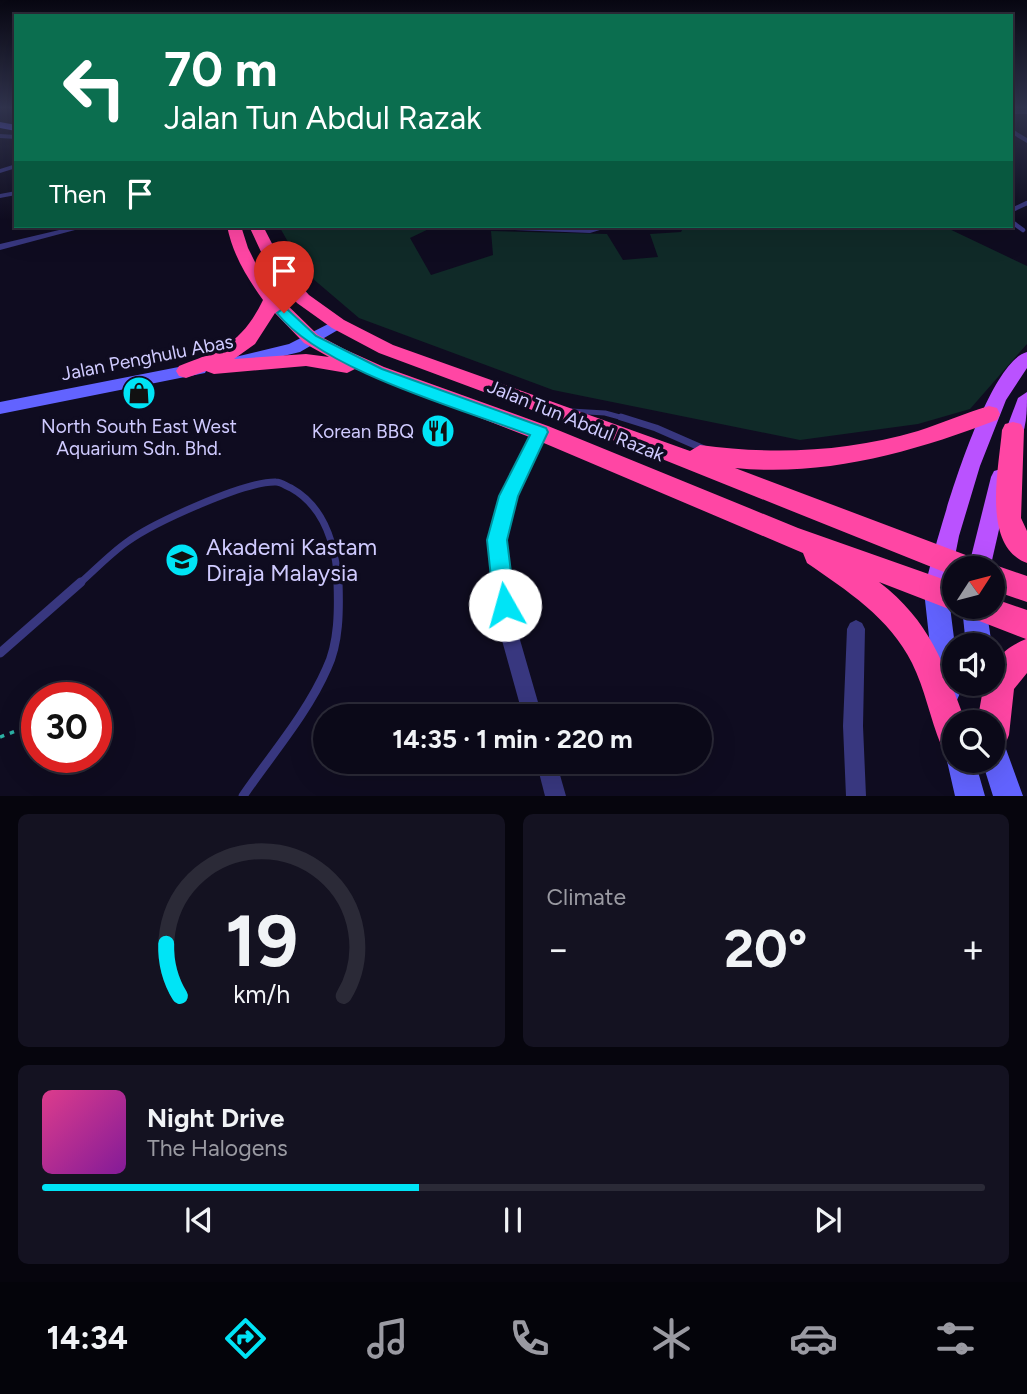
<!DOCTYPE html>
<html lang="en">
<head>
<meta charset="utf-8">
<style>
	body { margin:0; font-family:Figtree,sans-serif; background:#141221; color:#f1f3f6; height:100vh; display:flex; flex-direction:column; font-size:26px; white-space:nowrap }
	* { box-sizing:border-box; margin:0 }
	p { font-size:23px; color:#9a9aa2 }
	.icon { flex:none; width:38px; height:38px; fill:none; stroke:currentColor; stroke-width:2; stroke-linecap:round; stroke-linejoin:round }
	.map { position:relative; height:796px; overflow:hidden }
	.sheet { display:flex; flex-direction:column; gap:18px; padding:18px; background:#06050d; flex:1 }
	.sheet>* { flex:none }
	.banner { position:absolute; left:14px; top:14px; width:999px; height:214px; border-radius:0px; box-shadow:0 7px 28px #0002,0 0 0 2px #2b2a37; background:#0b6e4f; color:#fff; overflow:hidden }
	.needle { width:46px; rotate:54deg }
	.fabs { position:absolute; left:942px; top:556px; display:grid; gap:14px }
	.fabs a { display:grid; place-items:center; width:63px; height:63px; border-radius:50%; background:#0b0918; box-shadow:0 7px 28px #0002,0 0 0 2px #2b2a37; font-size:35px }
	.speed { position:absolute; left:21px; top:682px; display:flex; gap:14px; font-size:35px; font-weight:700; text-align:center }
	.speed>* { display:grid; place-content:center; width:91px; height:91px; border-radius:50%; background:#0b0918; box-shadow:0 7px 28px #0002,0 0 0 2px #2b2a37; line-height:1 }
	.speed .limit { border:10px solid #d22; background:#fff; color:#111 }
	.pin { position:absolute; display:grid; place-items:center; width:60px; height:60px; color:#fff; margin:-72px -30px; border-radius:50% 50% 50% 0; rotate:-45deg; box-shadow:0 0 7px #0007 }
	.pin .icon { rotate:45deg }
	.me { position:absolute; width:77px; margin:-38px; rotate:353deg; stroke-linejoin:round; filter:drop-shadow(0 0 5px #0008) }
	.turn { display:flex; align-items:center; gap:24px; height:147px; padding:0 35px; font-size:32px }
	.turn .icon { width:91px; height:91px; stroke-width:2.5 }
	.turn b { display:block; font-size:49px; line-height:60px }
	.then { display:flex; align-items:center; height:66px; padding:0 35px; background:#0003; gap:14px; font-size:26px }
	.big { font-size:52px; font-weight:700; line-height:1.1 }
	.sheet .tile { flex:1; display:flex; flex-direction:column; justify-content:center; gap:10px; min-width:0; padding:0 24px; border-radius:10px; background:#141221 }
	.sheet .dial { align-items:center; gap:0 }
	.dial svg { height:182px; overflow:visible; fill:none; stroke:#2b2a37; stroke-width:7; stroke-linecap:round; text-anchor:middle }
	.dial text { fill:#f1f3f6; stroke:none }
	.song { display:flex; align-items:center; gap:21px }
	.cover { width:84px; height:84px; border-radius:10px; background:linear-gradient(135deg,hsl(330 70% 55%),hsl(290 70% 35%)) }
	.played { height:7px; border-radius:4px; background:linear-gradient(90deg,#00e4f6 40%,#2b2a37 40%) }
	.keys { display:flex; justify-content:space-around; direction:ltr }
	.heat { display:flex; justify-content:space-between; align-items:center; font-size:38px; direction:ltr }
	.sheet .tiles { flex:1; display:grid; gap:18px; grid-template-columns:1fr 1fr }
	.tile:last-child { grid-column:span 2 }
	.trip { position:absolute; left:313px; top:704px; width:399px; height:70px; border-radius:35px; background:#0b0918; box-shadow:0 7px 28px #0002,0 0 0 2px #2b2a37; font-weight:700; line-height:70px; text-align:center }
	.dock { display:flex; height:112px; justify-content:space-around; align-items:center; background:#04040a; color:#9a9aa2 }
	.dock .icon { width:49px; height:49px }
	.dock .current { color:#00e4f6 }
	.dock b { font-size:32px; color:#f1f3f6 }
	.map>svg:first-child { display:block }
	.green { fill:#102a28 }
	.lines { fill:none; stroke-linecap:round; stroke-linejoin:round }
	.path { stroke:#2db2a6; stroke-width:3.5; stroke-dasharray:4.5 6; stroke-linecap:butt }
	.lane-far3 { stroke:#38377f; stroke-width:4.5 }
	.lane-far2 { stroke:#38377f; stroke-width:5 }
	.lane-far1 { stroke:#38377f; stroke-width:7 }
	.lane { stroke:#38377f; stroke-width:9 }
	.street { fill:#38377f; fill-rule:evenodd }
	.secondary { fill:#6263ff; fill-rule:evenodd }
	.primary { fill:#ba52ff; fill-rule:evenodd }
	.highway { fill:#ff46a4; fill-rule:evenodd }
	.route { fill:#00e4f6; stroke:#0094a0; stroke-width:2 }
	.labels { text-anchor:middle; stroke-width:7; stroke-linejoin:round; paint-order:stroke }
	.street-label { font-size:19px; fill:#d0cbff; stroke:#0f0c20 }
	.poi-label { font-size:19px; fill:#d0cbff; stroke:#0f0c20 }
	.near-poi-label { font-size:23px; fill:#d0cbff; stroke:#0f0c20; text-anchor:start }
</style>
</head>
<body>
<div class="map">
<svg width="1027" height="796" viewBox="0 0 1027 796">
	<rect width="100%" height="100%" fill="#0f0c20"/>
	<!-- green -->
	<path class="green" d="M 279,226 L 362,226 L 365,228 L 435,226 L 410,238 L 431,275 L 493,255 L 491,231 L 607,234 L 623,260 L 658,257 L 650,234 L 681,232 L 684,226 L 943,226 L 1027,266 L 1027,344 L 970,409 L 918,424 L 800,440 L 553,390 L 359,318 L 305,272 Z"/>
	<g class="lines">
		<!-- path -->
		<path class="path" d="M 0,737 L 37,723"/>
		<!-- lane-far3 -->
		<g class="lane-far3">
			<path d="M 1012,210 L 1027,203"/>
			<path d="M 1012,222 L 1023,230"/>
		</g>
		<!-- lane-far2 -->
		<path class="lane-far2" d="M 571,411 L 605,413 L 627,419"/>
		<!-- lane-far1 -->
		<g class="lane-far1">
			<path d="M 621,417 L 656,428 L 704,449"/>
			<path d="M 79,584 C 95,570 110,554 127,542 C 153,523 245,481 276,482 C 281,482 286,486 291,488 C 325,507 336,547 338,584"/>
		</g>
		<!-- lane -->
		<g class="lane">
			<path d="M 0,653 L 81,582"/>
			<path d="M 243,796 C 271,755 307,714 327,668 C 339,643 339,610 338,582"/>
		</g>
		<!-- street -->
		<g class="street">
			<rect x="1012" y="110" width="15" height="4"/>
			<path d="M 1012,129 L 1027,138 L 1027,143 L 1012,134 Z"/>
			<path d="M 0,134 L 16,135 L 16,139 L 0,138 Z"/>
			<path d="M 16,164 L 16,168 L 0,173 L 0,169 Z"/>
			<path d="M 16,191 L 16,195 L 0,198 L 0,194 Z"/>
			<path d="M 76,226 L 90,226 L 0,250 L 0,244 Z"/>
			<path d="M 485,226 L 613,226 L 590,233 L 489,229 Z"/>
			<path d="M 540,427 L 545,429 L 546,432 L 516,496 L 505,540 L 516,626 L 542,716 L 523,716 L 498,626 L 489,540 L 502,496 L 535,429 Z"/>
			<path d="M 856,620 L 862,623 L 865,629 L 863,726 L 866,796 L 846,796 L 843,726 L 847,629 L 850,623 Z"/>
			<path d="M 536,761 L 556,761 L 566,796 L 545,796 Z"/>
		</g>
		<!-- secondary -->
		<g class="secondary">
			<path d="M 0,122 L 16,125 L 16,131 L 0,128 Z"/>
			<path d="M 338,319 L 343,321 L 346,324 L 343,327 L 300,352 L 237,367 L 229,362 L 231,358 L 289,344 Z"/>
			<path d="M 199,363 L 205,365 L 207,369 L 205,373 L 0,414 L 0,402 Z"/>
			<path d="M 936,580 L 944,583 L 948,591 L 955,646 L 954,684 L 960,684 L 961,691 L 957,700 L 948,704 L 939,700 L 935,691 L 924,591 L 928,583 Z"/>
			<path d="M 962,607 L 986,607 L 992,646 L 966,646 Z"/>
			<path d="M 992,734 L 1002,738 L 1023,796 L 993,796 L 982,761 L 992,761 Z"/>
			<path d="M 954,750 L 954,761 L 975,761 L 985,796 L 955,796 L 947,761 Z"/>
		</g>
		<!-- primary -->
		<g class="primary">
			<path d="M 1027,352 L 1027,368 L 1006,400 L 980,466 L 959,536 L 948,591 L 944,599 L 936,602 L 928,599 L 924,591 C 934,547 984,363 1027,352 Z"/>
			<path d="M 1027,392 C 1027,412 1027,429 1017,448 L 1010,450 L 1003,448 L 1001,443 L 1018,398 Z"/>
			<path d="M 1001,469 L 1008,471 L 1011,477 L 990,569 L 968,569 L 991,477 L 994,471 Z"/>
		</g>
		<!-- highway -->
		<g class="highway">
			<path d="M 227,226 L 241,226 L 248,248 L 260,272 L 278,296 L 318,335 L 344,349 L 384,367 L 548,426 L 798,528 L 954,583 L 954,607 L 962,607 L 954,611 L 879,582 C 930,621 944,664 966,723 L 954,723 L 954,749 L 941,745 C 930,718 925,689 912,663 C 890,618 846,590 807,563 L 803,553 L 532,438 L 355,369 L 347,373 L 306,366 L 214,374 L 206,371 L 186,378 L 179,376 L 176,371 L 179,366 C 222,350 242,343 263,300 C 246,276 233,255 227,226 ZM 275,313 L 304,343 L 329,357 L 306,354 L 234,359 L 255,344 Z"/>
			<path d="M 249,226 L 263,226 L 284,267 L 309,295 L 344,320 L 393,345 L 690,451 L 700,445 C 774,455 846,452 918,431 C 942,423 965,413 989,406 L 997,408 L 1000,414 L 997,420 C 913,452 826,477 735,468 L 979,560 L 982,568 L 992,564 L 1027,576 L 1027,602 L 992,590 L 992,569 L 954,569 L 954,576 L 642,451 L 379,353 L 332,328 L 297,303 L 269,269 Z"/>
			<path d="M 1013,422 L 1021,424 L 1024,430 L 1021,518 L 1027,531 L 1027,563 C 981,546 999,468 1002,430 L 1005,424 Z"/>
			<path d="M 992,598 L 1027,610 L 1027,673 L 1014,689 L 1009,735 L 1004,747 L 992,752 L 992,723 L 977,723 L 983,689 L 985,684 L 992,684 C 992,659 1003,649 1026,639 L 969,617 L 965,607 L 992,607 Z"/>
		</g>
	</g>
	<!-- sky -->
	<linearGradient id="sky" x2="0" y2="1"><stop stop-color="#080712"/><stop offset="0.49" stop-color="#31344e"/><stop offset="1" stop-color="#31344e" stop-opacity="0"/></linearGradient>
	<rect width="1027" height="220" fill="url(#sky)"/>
	<!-- route -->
	<path class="route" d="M 284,308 L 288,310 L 316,336 L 382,369 L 546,428 L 548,432 L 518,496 L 507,540 L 515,605 L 512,612 L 505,615 L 497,612 L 494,605 L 487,540 L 499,496 L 530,435 C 459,408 323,371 277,313 Z"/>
	<!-- icons -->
	<defs>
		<symbol id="shop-disc" viewBox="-11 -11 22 22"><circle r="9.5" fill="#00e4f6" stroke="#0f0c20"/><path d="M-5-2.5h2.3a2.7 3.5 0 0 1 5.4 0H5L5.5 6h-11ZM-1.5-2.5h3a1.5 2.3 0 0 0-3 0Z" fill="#111"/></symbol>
		<symbol id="restaurant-disc" viewBox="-11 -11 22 22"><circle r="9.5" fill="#00e4f6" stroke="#0f0c20"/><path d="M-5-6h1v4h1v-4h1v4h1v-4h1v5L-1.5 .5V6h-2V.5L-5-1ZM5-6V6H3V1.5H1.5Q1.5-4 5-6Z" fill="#111"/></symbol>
		<symbol id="university-disc" viewBox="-11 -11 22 22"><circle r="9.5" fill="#00e4f6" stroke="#0f0c20"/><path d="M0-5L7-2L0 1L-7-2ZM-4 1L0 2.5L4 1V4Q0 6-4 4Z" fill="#111"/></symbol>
	</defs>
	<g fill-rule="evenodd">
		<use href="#shop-disc" x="120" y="374" width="38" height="38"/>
		<use href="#restaurant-disc" x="419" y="412" width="38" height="38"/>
		<use href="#university-disc" x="163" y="541" width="38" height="38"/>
	</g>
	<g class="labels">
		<!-- street labels -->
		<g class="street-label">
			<text transform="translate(147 357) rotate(-11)" y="7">Jalan Penghulu Abas</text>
			<text transform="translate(576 420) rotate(22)" y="7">Jalan Tun Abdul Razak</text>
		</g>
		<!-- poi labels -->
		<g class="poi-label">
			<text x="139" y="433">North South East West<tspan x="139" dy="22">Aquarium Sdn. Bhd.</tspan></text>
			<text x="414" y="438" text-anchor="end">Korean BBQ</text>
		</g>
		<!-- near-poi labels -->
		<g class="near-poi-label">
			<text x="206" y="555">Akademi Kastam<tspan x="206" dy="26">Diraja Malaysia</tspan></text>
		</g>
	</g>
</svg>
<div class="fabs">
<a><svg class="needle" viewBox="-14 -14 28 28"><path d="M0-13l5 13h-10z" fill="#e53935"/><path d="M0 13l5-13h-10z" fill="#9a9aa2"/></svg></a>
<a><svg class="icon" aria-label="sound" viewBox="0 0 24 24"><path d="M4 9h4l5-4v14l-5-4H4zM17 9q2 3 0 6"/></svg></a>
<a><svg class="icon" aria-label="search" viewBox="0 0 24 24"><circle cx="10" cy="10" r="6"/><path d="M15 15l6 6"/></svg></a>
</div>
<div class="speed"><div class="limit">30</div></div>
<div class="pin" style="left:284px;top:313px;background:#d93025"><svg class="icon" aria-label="arrive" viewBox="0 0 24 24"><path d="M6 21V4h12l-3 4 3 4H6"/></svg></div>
<svg class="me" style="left:505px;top:605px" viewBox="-20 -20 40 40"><circle r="19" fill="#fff"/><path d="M0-13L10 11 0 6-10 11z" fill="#00e4f6"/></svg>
<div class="trip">14:35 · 1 min · 220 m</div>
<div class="banner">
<div class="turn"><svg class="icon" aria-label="left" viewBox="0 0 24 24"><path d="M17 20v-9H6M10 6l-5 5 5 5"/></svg><div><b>70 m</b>Jalan Tun Abdul Razak</div></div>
<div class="then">Then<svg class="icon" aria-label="arrive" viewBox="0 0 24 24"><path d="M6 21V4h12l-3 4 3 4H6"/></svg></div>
</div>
</div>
<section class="sheet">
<div class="tiles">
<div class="tile dial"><svg viewBox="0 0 100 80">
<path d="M14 69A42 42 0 1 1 86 69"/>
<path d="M14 69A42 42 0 0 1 8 46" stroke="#00e4f6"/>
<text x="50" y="56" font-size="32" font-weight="700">19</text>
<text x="50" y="72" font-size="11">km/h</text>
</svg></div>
<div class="tile"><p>Climate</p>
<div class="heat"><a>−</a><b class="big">20°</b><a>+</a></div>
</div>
<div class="tile">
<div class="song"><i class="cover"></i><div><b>Night Drive</b><p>The Halogens</p></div></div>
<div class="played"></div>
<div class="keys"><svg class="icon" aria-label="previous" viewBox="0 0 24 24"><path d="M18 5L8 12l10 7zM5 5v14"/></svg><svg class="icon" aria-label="pause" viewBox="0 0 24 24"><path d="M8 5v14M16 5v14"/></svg><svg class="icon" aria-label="next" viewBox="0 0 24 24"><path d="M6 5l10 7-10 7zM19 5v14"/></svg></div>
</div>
</div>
</section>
<nav class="dock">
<b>14:34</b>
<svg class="icon current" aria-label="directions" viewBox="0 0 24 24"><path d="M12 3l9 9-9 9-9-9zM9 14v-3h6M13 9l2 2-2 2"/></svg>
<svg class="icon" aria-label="music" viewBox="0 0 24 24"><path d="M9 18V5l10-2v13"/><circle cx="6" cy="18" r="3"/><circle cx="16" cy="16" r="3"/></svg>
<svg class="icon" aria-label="phone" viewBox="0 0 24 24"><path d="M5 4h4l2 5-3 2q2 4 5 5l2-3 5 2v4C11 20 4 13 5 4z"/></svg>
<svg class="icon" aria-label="climate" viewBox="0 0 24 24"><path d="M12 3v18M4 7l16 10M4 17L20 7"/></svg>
<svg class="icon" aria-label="car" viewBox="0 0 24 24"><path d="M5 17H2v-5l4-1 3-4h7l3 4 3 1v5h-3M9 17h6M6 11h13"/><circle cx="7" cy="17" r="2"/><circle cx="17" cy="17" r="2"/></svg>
<svg class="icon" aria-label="filters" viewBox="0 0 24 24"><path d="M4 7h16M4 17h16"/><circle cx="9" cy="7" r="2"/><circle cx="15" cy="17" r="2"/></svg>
</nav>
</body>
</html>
